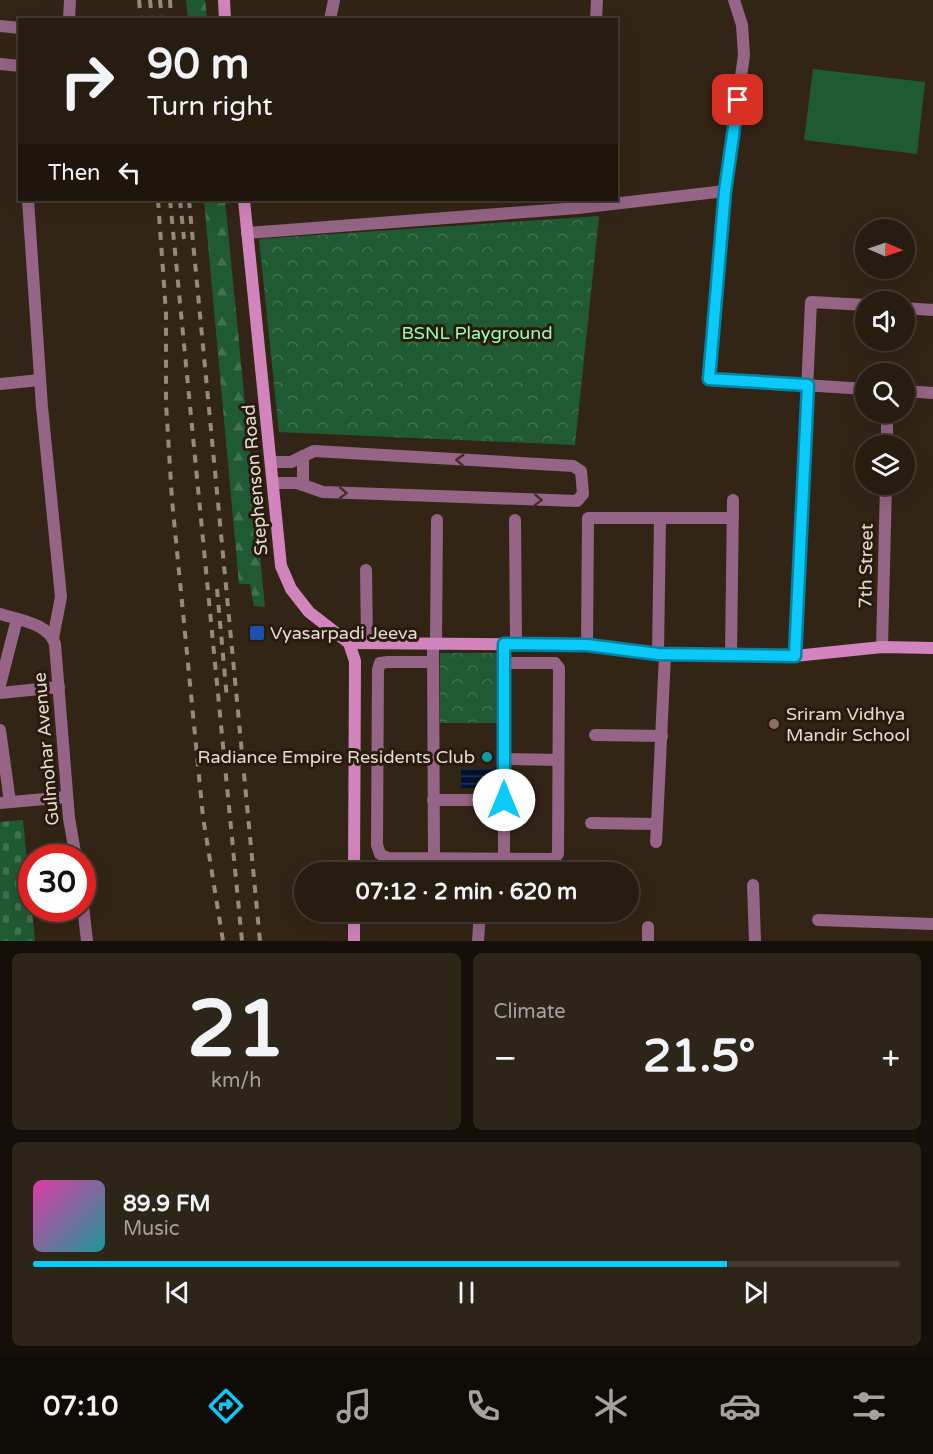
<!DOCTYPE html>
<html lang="en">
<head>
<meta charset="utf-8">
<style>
	body { margin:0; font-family:"Varela Round",sans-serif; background:#2e2519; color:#f1f3f6; height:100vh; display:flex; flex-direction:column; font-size:22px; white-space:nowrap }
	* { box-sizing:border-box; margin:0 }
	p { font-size:20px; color:#a4a19f }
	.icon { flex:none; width:33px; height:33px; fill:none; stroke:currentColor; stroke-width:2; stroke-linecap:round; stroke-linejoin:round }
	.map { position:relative; height:941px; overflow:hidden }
	.side { display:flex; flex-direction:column; gap:12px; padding:12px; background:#150f09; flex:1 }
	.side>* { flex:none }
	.guide { position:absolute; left:18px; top:18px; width:600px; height:183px; border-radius:0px; box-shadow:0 6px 24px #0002,0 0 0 2px #423a30; background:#261c10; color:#f1f3f6; overflow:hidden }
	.needle { width:39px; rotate:92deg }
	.fabs { position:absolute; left:855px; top:219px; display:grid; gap:12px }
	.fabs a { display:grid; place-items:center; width:60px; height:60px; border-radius:50%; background:#261c10; box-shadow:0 6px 24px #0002,0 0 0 2px #423a30; font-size:30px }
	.speed { position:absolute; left:18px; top:844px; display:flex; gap:12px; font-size:30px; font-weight:700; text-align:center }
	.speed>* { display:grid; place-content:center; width:78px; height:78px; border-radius:50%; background:#261c10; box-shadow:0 6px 24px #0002,0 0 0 2px #423a30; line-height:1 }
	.speed .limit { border:9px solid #d22; background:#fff; color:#111 }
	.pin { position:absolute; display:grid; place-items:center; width:51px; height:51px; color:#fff; margin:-26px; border-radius:12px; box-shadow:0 3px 9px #0006 }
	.me { position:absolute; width:66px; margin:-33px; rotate:0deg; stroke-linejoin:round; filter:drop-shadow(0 0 4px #0008) }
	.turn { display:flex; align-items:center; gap:21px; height:126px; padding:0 30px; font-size:27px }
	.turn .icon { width:78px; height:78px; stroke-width:2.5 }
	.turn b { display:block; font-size:42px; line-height:51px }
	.then { display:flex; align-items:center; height:57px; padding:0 30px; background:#0003; gap:12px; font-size:22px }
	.big { font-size:45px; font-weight:700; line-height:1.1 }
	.side .widget { flex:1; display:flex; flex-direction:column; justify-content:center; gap:9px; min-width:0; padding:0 21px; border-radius:9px; background:#2e2519 }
	.side .dial { align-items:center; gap:0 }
	.dial b { font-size:78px; line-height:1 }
	.song { display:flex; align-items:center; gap:18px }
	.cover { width:72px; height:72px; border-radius:9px; background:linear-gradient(135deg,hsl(320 70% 55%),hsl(180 70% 35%)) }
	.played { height:6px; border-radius:3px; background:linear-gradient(90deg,#0acafa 80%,#423a30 80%) }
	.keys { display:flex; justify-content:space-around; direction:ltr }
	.heat { display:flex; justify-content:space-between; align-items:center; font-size:33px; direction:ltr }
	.side .tiles { flex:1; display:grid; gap:12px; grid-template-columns:1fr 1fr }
	.widget:last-child { grid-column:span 2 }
	.trip { position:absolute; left:294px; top:862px; width:345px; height:60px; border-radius:30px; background:#261c10; box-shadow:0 6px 24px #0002,0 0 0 2px #423a30; font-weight:700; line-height:60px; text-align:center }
	.tab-bar { display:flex; height:96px; justify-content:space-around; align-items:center; background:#0f0b06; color:#a4a19f }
	.tab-bar .icon { width:42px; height:42px }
	.tab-bar .on { color:#0acafa }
	.tab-bar b { font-size:27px; color:#f1f3f6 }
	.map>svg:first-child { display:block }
	.forest { fill:url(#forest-firs) }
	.cemetery { fill:url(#cemetery-stones) }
	.park { fill:url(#park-crowns) }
	.garden { fill:#205a33 }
	.water { fill:url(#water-rules) }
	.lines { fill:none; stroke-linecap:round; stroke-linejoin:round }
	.street { stroke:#956486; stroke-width:12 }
	.secondary { stroke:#d284bc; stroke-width:12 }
	.rail { stroke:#968a7e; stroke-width:4; stroke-dasharray:8 8; stroke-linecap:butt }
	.oneway { stroke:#442d2a }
	.route-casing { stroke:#0683a2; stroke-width:15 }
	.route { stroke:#0acafa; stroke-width:10 }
	.transit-dot { fill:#1a4fb4; stroke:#291b0c; stroke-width:2 }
	.education-dot { fill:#8d6e63; stroke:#291b0c; stroke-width:2 }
	.culture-dot { fill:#0f9aa8; stroke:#291b0c; stroke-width:2 }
	.labels { text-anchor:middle; stroke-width:6; stroke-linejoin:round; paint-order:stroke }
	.park-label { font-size:18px; fill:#94ffb2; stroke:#291b0c }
	.street-label { font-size:18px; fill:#e4dad0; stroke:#291b0c }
	.poi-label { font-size:18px; fill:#e4dad0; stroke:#291b0c; text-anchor:start }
</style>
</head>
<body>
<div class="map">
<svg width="933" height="941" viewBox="0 0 933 941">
	<defs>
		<pattern id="forest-firs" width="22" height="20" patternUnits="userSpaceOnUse" patternTransform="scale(1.5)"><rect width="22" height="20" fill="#205a33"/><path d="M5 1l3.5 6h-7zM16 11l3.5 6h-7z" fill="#407150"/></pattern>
		<pattern id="cemetery-stones" width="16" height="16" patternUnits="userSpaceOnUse" patternTransform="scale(1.5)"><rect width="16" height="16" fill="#205a33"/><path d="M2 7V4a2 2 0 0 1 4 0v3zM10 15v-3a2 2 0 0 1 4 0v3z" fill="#407150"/></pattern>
		<pattern id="park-crowns" width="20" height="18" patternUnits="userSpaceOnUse" patternTransform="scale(1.5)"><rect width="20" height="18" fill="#205a33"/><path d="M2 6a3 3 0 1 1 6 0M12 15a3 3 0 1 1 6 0" fill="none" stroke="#407150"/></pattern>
		<pattern id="water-rules" width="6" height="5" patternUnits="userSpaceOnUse" patternTransform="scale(1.5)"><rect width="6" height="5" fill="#001333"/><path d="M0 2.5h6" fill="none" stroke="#253550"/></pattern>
	</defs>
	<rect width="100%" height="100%" fill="#332515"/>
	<!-- forest -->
	<g class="forest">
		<path d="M 186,0 L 205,0 L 207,19 L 188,19 Z"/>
		<path d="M 204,200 L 225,200 L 265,607 L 254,606 L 250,584 L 239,584 Z"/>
	</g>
	<!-- cemetery -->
	<path class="cemetery" d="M 23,820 L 35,941 L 0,941 L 0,822 Z"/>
	<!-- park -->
	<g class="park">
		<path d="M 599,216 L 575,445 L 279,432 L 259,239 Z"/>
		<rect x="440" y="653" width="59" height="70"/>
	</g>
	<!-- garden -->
	<path class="garden" d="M 813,69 L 925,82 L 917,154 L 804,140 Z"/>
	<!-- water -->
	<rect class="water" x="461" y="769" width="34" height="19"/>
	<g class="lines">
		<!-- street -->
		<g class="street">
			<path d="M 734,0 L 742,25 L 744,55 L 725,191 L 709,379 L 866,389"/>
			<path d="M 69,20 L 70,0"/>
			<path d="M 330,20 L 334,0"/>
			<path d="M 596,20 L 597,0"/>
			<path d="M 0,26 L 20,28"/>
			<path d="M 0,64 L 20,66"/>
			<path d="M 28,200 L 42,407 L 61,597 L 53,638"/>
			<path d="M 247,233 L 578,208 L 725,191"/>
			<path d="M 904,308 L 933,310"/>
			<path d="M 0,384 L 40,380"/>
			<path d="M 904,391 L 933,393"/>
			<path d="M 887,446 L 887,412"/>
			<path d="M 272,462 L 291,462 L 314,451 L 573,466 L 581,471 L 583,494 L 577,501 L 323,492 L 297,483 L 273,483"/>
			<path d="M 303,485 L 303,456"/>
			<path d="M 515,520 L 516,644"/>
			<path d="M 366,570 L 367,642"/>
			<path d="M 0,614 C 19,620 48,623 55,644 L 69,818 L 76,858"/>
			<path d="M 433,643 L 434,858"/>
			<path d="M 436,643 L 437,520"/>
			<path d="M 504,644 L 504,858"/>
			<path d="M 587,645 L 588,518 L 733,518"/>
			<path d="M 882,647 L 886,484"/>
			<path d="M 658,654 L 660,518"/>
			<path d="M 731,656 L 733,500"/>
			<path d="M 795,656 L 811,302 L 866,305"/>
			<path d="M 433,662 L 388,662 L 380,663 L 378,670 L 377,845 L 380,854 L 388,858 L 554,859 L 558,854 L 559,668 L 555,663 L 504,663"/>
			<path d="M 0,685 L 17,619"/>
			<path d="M 0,693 L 59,687"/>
			<path d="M 0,730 L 10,802"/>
			<path d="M 595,735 L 662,736"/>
			<path d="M 355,759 L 433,758"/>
			<path d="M 504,759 L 558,760"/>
			<path d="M 433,800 L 504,800"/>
			<path d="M 0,803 L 67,797"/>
			<path d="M 591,823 L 657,824 L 665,655"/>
			<path d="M 656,842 L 657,824"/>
			<path d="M 753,885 L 755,941"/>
			<path d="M 82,897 L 87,941"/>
			<path d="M 595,912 L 605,914"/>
			<path d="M 818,920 L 933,924"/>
			<path d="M 478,941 L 480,912"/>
			<path d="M 648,941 L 648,927"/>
		</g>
		<!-- secondary -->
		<g class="secondary">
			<path d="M 224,0 L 225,20"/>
			<path d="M 244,200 L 281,566 L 291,589 L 309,612 L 349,643 L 355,661 L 354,873"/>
			<path d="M 349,643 L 587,645 L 658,654 L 731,656 L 795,656 L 882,647 L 933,648"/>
			<path d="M 354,912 L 354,941"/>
		</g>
		<!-- rail -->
		<g class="rail">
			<path d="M 139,0 L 141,20"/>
			<path d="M 150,0 L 152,20"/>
			<path d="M 160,0 L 162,20"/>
			<path d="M 170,0 L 171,20"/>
			<path d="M 158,200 L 166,313 L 166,403 L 172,500 L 203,817 L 223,941"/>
			<path d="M 170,200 L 242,941"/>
			<path d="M 180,200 L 184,239"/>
			<path d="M 189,200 L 260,941"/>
			<path d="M 217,589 L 227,699"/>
		</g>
	</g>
	<!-- one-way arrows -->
	<defs><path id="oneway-chevron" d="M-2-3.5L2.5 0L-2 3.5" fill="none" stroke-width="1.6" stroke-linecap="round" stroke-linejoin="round" transform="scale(1.5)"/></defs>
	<g class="oneway">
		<use href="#oneway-chevron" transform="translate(460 460) rotate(-177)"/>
		<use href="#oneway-chevron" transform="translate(343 493) rotate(2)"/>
		<use href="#oneway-chevron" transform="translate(538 500) rotate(2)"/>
	</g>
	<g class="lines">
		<defs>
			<path id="route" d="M 504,800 L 504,644 L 587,645 L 658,654 L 795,656 L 808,385 L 709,379 L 725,191 L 738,100"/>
		</defs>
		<!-- route casing -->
		<use href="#route" class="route-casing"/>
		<!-- route -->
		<use href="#route" class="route"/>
	</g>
	<!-- markers -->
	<rect class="transit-dot" x="249" y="625" width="16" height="16" rx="3"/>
	<circle class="education-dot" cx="774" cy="724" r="6"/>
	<circle class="culture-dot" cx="487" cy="757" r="6"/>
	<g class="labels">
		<!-- park labels -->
		<g class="park-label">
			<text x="477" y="339">BSNL Playground</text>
		</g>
		<!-- street labels -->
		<g class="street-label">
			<text transform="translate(255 480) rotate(-95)" y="6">Stephenson Road</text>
			<text transform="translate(866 566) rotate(-89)" y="6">7th Street</text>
			<text transform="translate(46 749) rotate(-95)" y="6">Gulmohar Avenue</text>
		</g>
		<!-- poi labels -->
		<g class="poi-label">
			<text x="270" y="639">Vyasarpadi Jeeva</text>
			<text x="786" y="720">Sriram Vidhya<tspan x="786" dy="21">Mandir School</tspan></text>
			<text x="475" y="763" text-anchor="end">Radiance Empire Residents Club</text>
		</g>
	</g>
</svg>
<div class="fabs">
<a><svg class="needle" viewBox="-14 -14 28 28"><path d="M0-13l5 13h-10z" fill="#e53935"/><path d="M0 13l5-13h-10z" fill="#a4a19f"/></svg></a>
<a><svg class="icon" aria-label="sound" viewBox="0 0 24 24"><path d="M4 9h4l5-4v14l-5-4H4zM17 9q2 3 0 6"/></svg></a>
<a><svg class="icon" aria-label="search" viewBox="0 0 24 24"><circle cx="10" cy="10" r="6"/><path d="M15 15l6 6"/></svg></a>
<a><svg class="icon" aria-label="layers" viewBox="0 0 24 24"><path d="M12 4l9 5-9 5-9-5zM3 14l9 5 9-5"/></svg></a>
</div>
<div class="speed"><div class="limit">30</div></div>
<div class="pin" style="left:738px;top:100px;background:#d93025"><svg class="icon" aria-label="arrive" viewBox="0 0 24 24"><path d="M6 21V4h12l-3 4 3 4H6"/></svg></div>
<svg class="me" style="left:504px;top:800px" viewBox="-20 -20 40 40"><circle r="19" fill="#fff"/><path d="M0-13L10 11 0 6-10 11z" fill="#0acafa"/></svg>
<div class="trip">07:12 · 2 min · 620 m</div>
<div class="guide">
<div class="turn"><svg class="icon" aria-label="right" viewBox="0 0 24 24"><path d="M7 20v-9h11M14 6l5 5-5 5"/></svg><div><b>90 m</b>Turn right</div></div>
<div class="then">Then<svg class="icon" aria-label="left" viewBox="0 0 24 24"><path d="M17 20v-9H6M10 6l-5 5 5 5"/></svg></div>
</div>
</div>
<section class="side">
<div class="tiles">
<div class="widget dial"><b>21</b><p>km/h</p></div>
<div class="widget"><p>Climate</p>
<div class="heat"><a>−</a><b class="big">21.5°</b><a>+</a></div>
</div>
<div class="widget">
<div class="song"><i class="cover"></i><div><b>89.9 FM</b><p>Music</p></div></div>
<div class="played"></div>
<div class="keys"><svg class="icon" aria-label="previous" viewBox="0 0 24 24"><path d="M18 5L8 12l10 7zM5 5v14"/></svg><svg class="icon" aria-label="pause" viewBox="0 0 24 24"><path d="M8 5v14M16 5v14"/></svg><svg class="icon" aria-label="next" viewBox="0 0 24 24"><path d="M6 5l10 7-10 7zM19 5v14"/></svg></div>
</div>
</div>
</section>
<nav class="tab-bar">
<b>07:10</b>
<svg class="icon on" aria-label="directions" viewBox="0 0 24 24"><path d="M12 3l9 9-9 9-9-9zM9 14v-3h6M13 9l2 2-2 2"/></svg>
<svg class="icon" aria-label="music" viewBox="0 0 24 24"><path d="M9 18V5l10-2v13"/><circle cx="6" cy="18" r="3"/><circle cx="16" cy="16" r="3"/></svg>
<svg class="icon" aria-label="phone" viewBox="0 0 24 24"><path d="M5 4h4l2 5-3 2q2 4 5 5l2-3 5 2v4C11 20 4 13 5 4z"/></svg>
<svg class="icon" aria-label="climate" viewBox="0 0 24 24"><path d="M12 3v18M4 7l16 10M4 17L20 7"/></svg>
<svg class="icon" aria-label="car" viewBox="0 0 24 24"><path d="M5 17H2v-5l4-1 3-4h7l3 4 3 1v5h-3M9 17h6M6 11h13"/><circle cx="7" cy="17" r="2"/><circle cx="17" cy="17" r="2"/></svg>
<svg class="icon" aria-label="filters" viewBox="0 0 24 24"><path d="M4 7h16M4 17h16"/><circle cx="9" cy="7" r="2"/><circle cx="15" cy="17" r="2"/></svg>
</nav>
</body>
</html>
